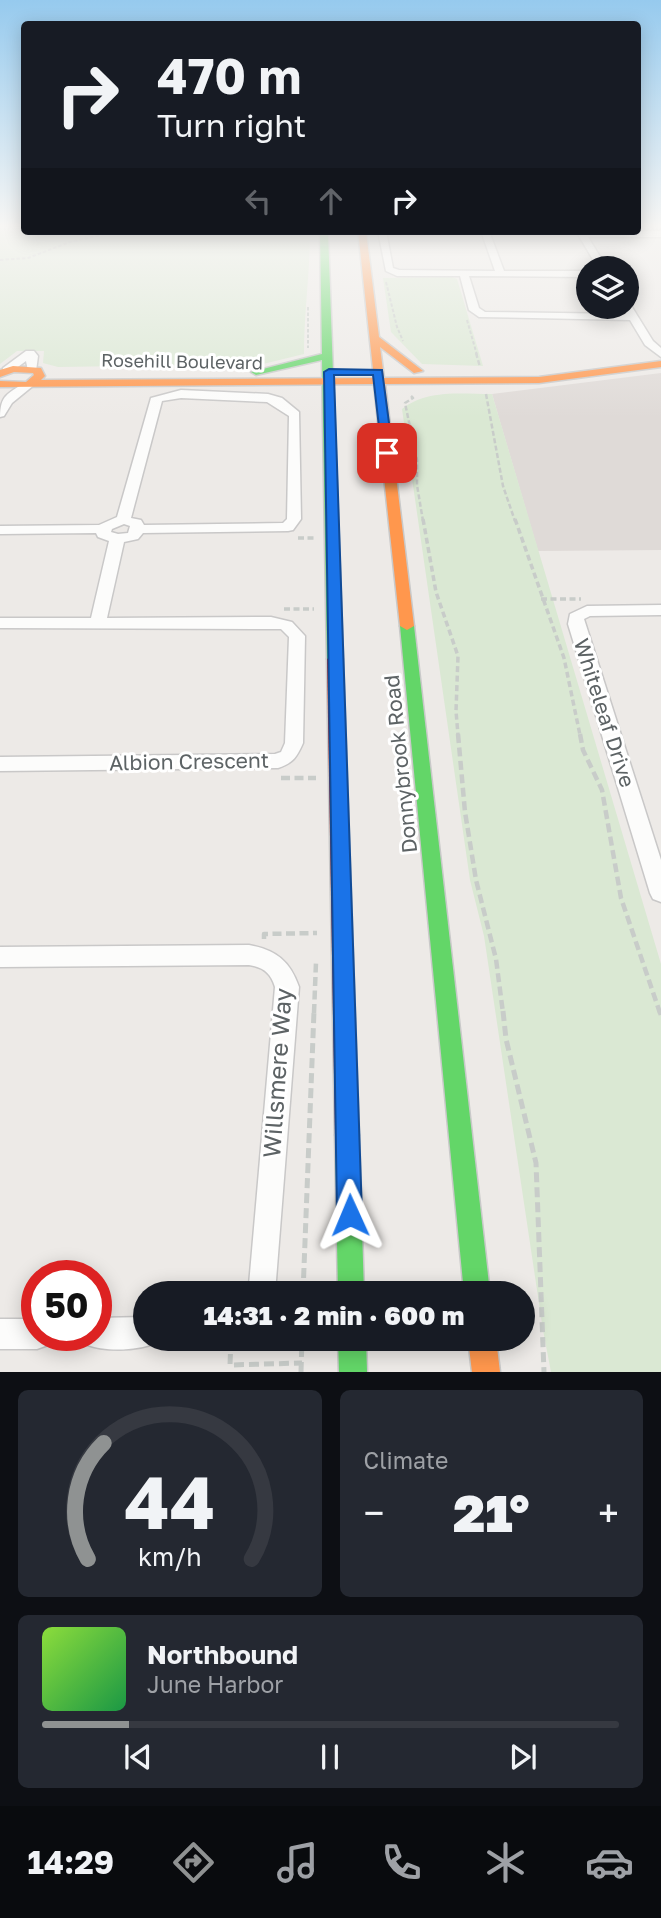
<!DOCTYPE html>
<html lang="en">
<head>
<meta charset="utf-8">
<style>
	body { margin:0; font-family:"Golos Text",sans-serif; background:#242831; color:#f1f3f6; height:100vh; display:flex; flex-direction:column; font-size:26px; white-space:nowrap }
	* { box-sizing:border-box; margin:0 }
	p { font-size:23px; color:#9ea1a6 }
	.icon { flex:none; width:38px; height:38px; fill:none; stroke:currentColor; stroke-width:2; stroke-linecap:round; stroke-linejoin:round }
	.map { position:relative; height:1372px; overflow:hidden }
	.panel { display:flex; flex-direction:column; gap:18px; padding:18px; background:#0d0f14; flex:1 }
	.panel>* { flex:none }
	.hud { position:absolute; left:21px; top:21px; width:620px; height:214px; border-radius:7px; box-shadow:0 4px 18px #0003; background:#171b24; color:#f1f3f6; overflow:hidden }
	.fabs { position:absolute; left:576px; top:256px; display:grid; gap:14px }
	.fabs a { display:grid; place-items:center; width:63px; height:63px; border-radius:50%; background:#171b24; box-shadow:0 4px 18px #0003; font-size:35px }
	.speed { position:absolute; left:21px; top:1260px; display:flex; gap:14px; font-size:35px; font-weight:700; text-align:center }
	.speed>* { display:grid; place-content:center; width:91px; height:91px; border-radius:50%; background:#171b24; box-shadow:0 4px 18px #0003; line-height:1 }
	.speed .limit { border:10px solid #d22; background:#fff; color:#111 }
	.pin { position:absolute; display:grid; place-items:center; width:60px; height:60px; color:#fff; margin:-30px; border-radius:14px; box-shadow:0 4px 10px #0006 }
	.me { position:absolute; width:77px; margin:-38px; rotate:359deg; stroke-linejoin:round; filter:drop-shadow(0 0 5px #0008) }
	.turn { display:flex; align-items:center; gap:24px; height:147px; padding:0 21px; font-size:32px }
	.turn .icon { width:91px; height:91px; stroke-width:2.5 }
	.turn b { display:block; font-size:49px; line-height:60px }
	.lanes { display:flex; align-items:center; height:66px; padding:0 21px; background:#0003; justify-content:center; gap:35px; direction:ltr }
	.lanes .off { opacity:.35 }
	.big { font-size:52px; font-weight:800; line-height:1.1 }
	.panel .card { flex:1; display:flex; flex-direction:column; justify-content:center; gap:10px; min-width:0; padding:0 24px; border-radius:10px; background:#242831 }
	.panel .dial { align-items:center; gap:0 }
	.dial svg { height:182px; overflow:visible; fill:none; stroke:#363941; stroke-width:7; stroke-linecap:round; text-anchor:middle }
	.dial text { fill:#f1f3f6; stroke:none }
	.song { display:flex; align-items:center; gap:21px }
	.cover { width:84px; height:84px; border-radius:10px; background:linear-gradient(135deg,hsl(90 70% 55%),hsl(140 70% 35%)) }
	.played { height:7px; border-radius:4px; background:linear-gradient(90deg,#8f9292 15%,#363941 15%) }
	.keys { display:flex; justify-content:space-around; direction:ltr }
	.heat { display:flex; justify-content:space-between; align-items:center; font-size:38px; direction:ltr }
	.panel .tiles { flex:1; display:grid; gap:18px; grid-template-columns:1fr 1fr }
	.card:last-child { grid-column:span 2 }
	.trip { position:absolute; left:133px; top:1281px; width:402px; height:70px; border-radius:35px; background:#171b24; box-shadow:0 4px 18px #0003; font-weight:800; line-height:70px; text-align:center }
	.tabs { display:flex; height:112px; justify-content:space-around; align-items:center; background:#090b0e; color:#9ea1a6 }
	.tabs .icon { width:49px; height:49px }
	.tabs .selected { color:#8f9292 }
	.tabs b { font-size:32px; color:#f1f3f6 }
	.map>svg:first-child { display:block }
	.education { fill:#dfdad7 }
	.green { fill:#dae8d3 }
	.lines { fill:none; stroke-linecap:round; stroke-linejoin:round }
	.street-casing { stroke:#c9c8c8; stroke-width:3 }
	.fast-casing { stroke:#c9c9c9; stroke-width:3 }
	.slow-casing { stroke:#c9c9c9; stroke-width:3 }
	.jam-casing { stroke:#c9c9c9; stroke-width:3 }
	.path-far4 { stroke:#c8ccc9; stroke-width:2; stroke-dasharray:3.5 2; stroke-linecap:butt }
	.path-far3 { stroke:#c8ccc9; stroke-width:2.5; stroke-dasharray:5 2.5; stroke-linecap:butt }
	.path-far2 { stroke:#c8ccc9; stroke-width:3.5; stroke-dasharray:6 3.5; stroke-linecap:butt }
	.path-far1 { stroke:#c8ccc9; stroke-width:4.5; stroke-dasharray:9 4.5; stroke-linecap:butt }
	.path { stroke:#c8ccc9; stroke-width:5; stroke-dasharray:10 5; stroke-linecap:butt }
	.street { fill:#fcfcfb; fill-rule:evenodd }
	.fast { fill:#63d668; fill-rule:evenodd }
	.slow { fill:#ff974d; fill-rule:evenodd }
	.jam { fill:#b3261e; fill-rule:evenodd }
	.route { fill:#1a73e8; stroke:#114b97; stroke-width:2 }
	.labels { text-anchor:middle; stroke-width:6; stroke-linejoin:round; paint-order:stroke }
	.far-street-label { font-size:18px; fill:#5d6365; stroke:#fff }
	.street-label { font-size:21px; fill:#5d6365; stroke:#fff }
	.near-street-label { font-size:24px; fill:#5d6365; stroke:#fff }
</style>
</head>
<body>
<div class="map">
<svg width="661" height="1372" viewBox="0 0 661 1372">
	<rect width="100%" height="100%" fill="#edeae7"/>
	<!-- education -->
	<path class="education" d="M 661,373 L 661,550 L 538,551 L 492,394 Z"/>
	<!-- green -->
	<g class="green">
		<path d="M 0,226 L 24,226 L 24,231 L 310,231 C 310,272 304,313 304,354 L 263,364 L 58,367 L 43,363 L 44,351 L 17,351 L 0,364 Z"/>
		<path d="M 452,277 L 457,279 L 483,366 L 422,364 L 391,332 L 383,278 Z"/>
		<path d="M 492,394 L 661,964 L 661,1372 L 551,1372 L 543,1330 L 484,936 L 470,880 L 402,409 C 427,389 461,394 492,394 Z"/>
	</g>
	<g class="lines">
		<defs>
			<g id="street">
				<path d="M 378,231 L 386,231 L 393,268 L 399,270 L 495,271 L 481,231 L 489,231 L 504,271 L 588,271 L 588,277 L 469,276 L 479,308 L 485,312 L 626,314 L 624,307 L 632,307 L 653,341 L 661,348 L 661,357 L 645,345 L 630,320 L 479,317 L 469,310 L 460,276 L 397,276 L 386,271 Z"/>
				<path d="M 576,231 L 661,231 L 661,237 L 588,237 L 607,268 L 598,268 Z"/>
				<path d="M 26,351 L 34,351 L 38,356 L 36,371 L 28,371 L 26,361 L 11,372 L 3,372 L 3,368 Z"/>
				<path d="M 24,383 L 34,385 L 12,403 L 4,416 L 0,417 C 0,395 8,394 24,383 Z"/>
				<path d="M 181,390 L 268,394 L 282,398 L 299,412 L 301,519 L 293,530 L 288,531 L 143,533 L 138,539 L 124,542 L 107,618 L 271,617 L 292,622 L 305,636 L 303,743 C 297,757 293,763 278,768 L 0,771 L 0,757 L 275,754 L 281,752 L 285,743 L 289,637 L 281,629 L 0,628 L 0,618 L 91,618 L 109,541 L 98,537 L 96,533 L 0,534 L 0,526 L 99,525 L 117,517 L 151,398 ZM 181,398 L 267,402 L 289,416 L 287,519 L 283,523 L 144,525 L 141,520 L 131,518 L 162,401 ZM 124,524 L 130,526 L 128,533 L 118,534 L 111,532 L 112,529 Z"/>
				<path d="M 661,605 L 661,615 L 590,616 L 584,619 L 661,860 L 661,902 L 653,899 L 650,893 L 568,624 L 570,614 L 587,606 Z"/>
				<path d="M 249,945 C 276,950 290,961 299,987 L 275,1293 L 245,1293 L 249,1285 L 275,987 C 271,973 263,967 249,965 L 0,967 L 0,947 Z"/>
				<path d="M 145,1317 L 145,1339 L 157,1339 L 156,1343 C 136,1351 105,1352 85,1344 L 82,1335 L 96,1335 L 96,1318 Z"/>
				<path d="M 0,1319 L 37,1319 L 37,1335 L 52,1335 L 48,1345 L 37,1349 L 0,1349 Z"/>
			</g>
			<g id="fast">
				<path d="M 320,231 L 328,231 L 343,659 L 335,664 L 327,659 L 322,360 L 256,375 L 251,372 L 322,354 Z"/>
				<path d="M 407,622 L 414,626 L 490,1293 L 464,1293 L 400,626 Z"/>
				<path d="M 347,1124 L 355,1127 L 359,1135 L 364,1293 L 338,1293 L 335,1135 L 339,1127 Z"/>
				<path d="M 338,1339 L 366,1339 L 367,1372 L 339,1372 Z"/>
			</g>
			<g id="slow">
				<path d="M 358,231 L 366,231 L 379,337 L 423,371 L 414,373 L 380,347 L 384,378 L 539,377 L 661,361 L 661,367 L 539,383 L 385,384 L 414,626 L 407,630 L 400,626 L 374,384 L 0,387 L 0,381 L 26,382 L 34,375 L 33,373 L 14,372 L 0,377 L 0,370 L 13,366 L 41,368 L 45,376 L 41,380 L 374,378 Z"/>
				<path d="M 468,1339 L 496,1339 L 500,1372 L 472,1372 Z"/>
			</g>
			<path id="jam" d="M 335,654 L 343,659 L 359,1135 L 355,1143 L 347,1146 L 339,1143 L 335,1135 L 327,659 Z"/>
		</defs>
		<!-- street casing -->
		<use href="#street" class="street-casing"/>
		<!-- fast casing -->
		<use href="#fast" class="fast-casing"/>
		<!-- slow casing -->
		<use href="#slow" class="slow-casing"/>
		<!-- jam casing -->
		<use href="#jam" class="jam-casing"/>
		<!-- path-far4 -->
		<g class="path-far4">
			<path d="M 0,260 L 28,258 L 70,242 L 120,231"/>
			<path d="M 386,282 L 397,327 L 403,341"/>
			<path d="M 308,307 L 308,348"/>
			<path d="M 467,320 L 477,355"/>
		</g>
		<!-- path-far3 -->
		<g class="path-far3">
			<path d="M 476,353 L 480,367"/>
			<path d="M 486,394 L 503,486 L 515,521"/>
			<path d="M 411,396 L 413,398 L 405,403 L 417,460 L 417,485 L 423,521"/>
		</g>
		<!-- path-far2 -->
		<g class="path-far2">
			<path d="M 423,519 L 436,592 L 458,656 L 456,711 L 458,735"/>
			<path d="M 515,519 L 564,658 L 580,735"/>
			<path d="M 298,538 L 315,538"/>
			<path d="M 541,599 L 581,599"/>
			<path d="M 284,609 L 314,609"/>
		</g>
		<!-- path-far1 -->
		<g class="path-far1">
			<path d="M 458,734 L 465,812 L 476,880 L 496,959 L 503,1013"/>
			<path d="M 580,734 L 583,750 L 602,790 L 621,898 L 660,1013"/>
			<path d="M 281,778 L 316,778"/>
			<path d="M 264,939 L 264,934 L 317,933"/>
			<path d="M 314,1013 L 316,962"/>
		</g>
		<!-- path -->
		<g class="path">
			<path d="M 503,1011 L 506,1039 L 536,1163 L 544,1372"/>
			<path d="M 660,1011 L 661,1015"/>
			<path d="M 303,1293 L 314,1011"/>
			<path d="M 231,1339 L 230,1365 L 302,1363"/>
			<path d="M 301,1372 L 302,1339"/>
		</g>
		<!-- street -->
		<use href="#street" class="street"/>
		<!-- fast -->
		<use href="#fast" class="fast"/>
		<!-- slow -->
		<use href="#slow" class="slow"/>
		<!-- jam -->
		<use href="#jam" class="jam"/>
	</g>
	<!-- sky -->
	<linearGradient id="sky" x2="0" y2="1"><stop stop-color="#96caee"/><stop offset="0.54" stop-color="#f7f6f4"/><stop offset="1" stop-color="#f7f6f4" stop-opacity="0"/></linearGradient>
	<rect width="661" height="418" fill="url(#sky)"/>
	<!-- route -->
	<path class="route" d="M 329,369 L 382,370 L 393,453 L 387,456 L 382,453 L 373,375 L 334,375 L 362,1215 L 359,1224 L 350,1228 L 341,1224 L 337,1215 L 324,372 Z"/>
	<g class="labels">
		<!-- far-street labels -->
		<g class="far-street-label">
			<text transform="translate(182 362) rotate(1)" y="6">Rosehill Boulevard</text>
		</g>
		<!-- street labels -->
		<g class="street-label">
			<text transform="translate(604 713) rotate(72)" y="7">Whiteleaf Drive</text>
			<text transform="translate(189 762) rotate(-1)" y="7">Albion Crescent</text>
			<text transform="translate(401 764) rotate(-96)" y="7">Donnybrook Road</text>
		</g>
		<!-- near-street labels -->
		<g class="near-street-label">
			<text transform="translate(278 1073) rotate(-86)" y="8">Willsmere Way</text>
		</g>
	</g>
</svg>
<div class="fabs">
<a><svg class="icon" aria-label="layers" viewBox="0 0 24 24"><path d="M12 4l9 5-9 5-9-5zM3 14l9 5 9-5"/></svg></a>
</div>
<div class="speed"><div class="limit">50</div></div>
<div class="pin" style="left:387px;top:453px;background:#d93025"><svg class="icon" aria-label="arrive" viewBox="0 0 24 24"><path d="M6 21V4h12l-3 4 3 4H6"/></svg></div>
<svg class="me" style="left:350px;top:1215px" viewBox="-20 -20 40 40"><path d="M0-17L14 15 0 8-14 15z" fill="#1a73e8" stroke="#fff" stroke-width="4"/></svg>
<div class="trip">14:31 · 2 min · 600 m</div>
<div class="hud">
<div class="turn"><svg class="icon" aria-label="right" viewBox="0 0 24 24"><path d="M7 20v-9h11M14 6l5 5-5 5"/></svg><div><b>470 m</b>Turn right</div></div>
<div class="lanes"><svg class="icon off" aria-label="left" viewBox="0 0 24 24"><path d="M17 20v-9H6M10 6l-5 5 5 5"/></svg><svg class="icon off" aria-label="ahead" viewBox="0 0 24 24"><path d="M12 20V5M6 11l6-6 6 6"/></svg><svg class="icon" aria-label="right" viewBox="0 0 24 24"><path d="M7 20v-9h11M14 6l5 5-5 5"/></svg></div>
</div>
</div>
<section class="panel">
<div class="tiles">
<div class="card dial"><svg viewBox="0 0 100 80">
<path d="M14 69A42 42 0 1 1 86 69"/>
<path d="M14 69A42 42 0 0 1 21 18" stroke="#8f9292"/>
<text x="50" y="56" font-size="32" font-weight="700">44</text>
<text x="50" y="72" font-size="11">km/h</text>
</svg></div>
<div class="card"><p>Climate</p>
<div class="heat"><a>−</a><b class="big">21°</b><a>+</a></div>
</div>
<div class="card">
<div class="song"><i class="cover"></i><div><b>Northbound</b><p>June Harbor</p></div></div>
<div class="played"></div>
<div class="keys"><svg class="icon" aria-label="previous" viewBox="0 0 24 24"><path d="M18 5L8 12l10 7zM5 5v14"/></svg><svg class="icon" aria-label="pause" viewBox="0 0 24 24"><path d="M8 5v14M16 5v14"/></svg><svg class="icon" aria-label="next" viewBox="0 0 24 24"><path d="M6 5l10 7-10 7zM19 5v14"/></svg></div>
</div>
</div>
</section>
<nav class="tabs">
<b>14:29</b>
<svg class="icon selected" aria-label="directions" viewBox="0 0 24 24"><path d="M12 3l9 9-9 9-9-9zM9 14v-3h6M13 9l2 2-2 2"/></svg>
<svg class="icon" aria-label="music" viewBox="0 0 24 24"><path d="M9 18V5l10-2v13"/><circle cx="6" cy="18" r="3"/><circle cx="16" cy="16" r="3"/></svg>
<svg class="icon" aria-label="phone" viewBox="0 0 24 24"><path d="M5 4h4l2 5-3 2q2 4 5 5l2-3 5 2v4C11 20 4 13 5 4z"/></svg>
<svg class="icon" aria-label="climate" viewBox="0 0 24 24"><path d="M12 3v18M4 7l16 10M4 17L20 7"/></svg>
<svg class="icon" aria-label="car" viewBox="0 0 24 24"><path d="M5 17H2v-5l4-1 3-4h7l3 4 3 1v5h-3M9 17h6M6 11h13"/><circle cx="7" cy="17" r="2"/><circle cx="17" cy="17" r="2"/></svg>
</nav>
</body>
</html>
